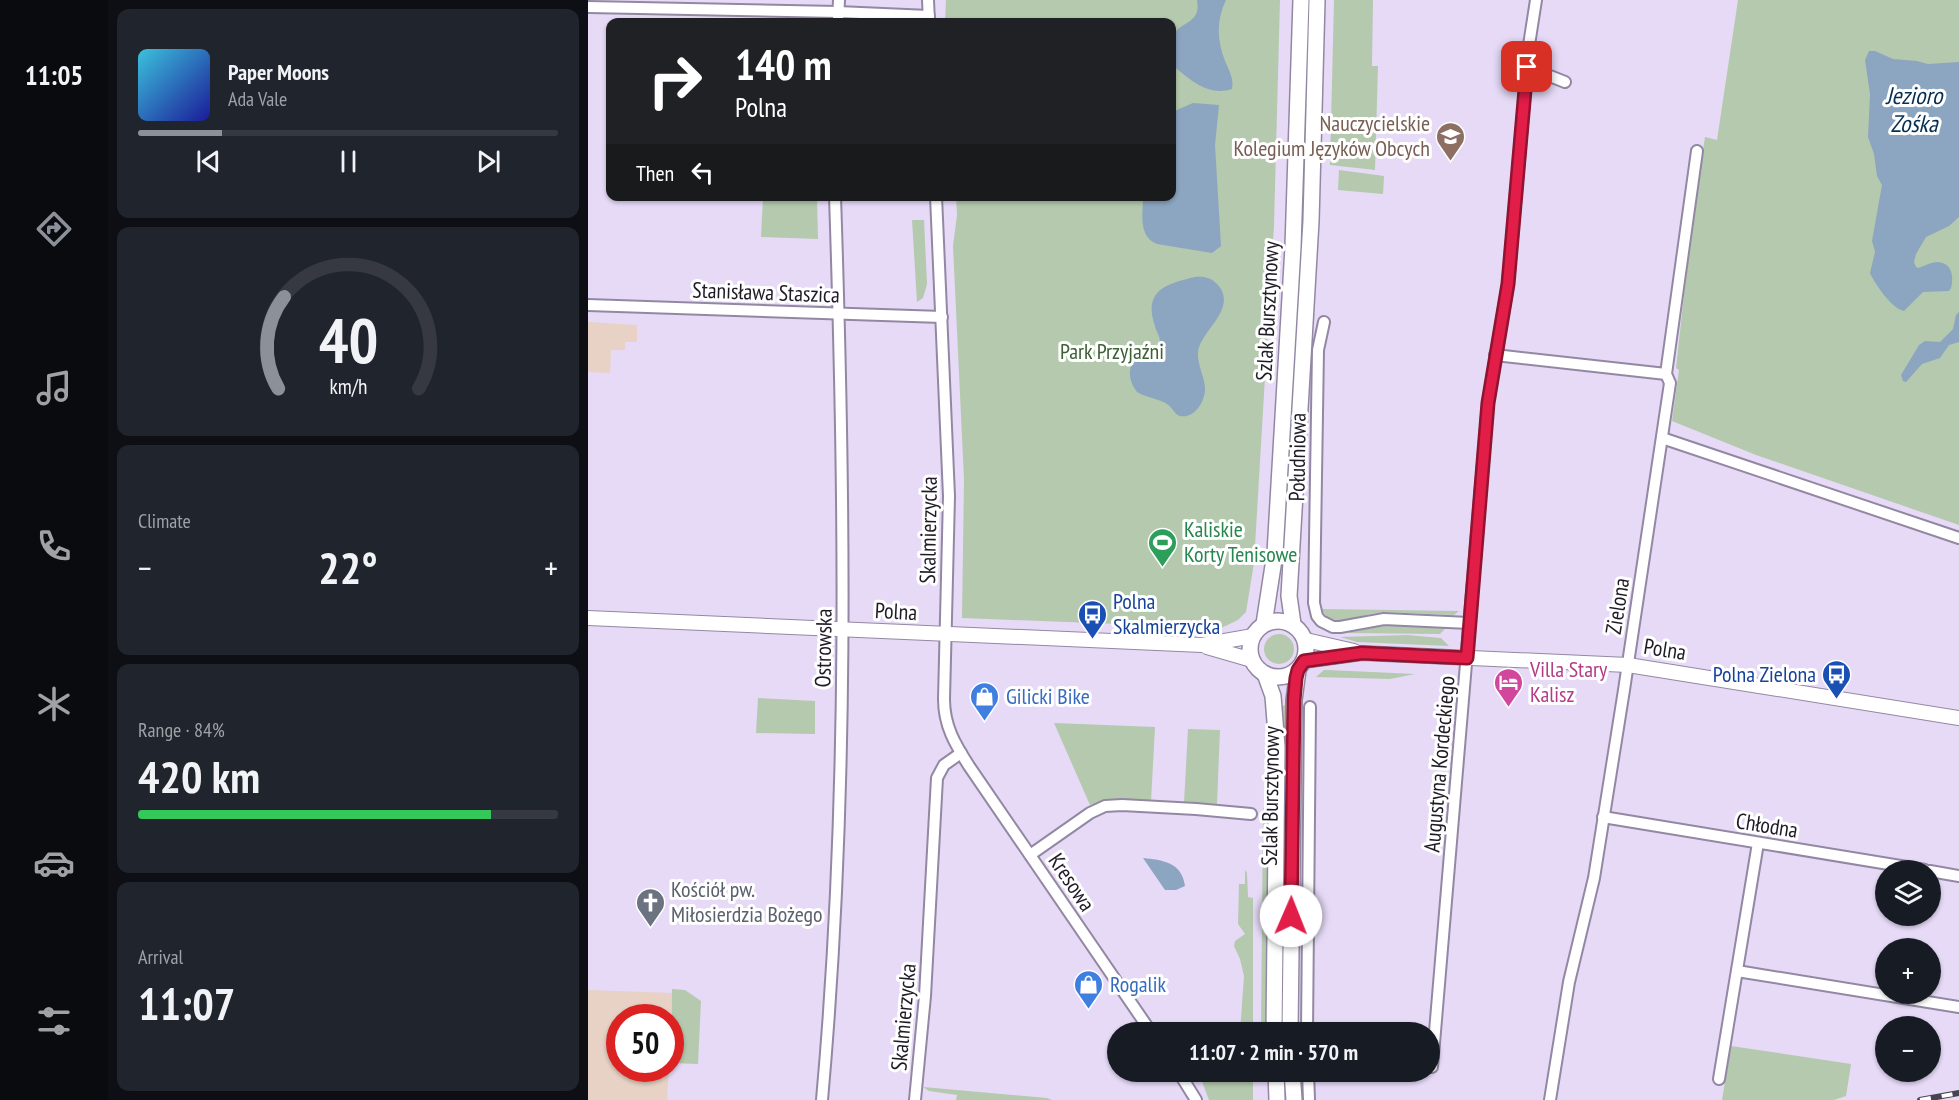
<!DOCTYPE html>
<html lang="en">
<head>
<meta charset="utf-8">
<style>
	body { margin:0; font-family:"PT Sans Narrow",sans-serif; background:#20242c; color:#f1f3f6; height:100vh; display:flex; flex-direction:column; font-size:22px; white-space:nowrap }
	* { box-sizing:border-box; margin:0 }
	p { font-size:20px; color:#9ea1a6 }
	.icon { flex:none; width:33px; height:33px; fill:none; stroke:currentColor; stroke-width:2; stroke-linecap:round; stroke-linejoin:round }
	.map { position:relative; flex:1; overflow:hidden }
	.sheet { display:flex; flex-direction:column; gap:9px; padding:9px; background:#0d0f14; width:480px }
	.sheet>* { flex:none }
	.top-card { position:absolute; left:18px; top:18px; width:570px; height:183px; border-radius:12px; box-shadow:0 2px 4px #0004; background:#202124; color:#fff; overflow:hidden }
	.controls { position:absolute; left:1287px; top:860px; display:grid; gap:12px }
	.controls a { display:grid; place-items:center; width:66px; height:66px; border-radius:50%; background:#171b24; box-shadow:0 2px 4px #0004; font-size:30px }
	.speed { position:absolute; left:18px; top:1004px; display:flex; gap:12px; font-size:30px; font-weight:700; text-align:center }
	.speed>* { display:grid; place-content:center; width:78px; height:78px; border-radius:50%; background:#171b24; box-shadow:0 2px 4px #0004; line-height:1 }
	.speed .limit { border:9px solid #d22; background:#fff; color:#111 }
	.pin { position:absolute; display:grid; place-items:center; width:51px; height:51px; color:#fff; margin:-26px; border-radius:12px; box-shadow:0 3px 9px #0006 }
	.me { position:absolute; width:66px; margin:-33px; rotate:1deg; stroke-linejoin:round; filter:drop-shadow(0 0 4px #0008) }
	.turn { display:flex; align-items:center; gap:21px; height:126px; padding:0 30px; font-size:27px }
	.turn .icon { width:78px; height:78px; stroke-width:2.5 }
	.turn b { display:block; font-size:42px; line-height:51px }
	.then { display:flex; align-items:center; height:57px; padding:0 30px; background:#0003; gap:12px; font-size:22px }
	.big { font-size:45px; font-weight:600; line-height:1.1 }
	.sheet .widget { flex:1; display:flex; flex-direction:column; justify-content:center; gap:9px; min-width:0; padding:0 21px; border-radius:12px; background:#20242c }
	.sheet .dial { align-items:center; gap:0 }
	.dial svg { height:156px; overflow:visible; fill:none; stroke:#363941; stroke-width:7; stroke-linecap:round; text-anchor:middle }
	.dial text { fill:#f1f3f6; stroke:none }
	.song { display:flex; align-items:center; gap:18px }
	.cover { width:72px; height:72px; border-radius:9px; background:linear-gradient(135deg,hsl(190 70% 55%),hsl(240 70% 35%)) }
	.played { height:6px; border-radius:3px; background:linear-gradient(90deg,#8c9099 20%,#363941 20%) }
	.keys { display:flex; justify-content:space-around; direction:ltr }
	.heat { display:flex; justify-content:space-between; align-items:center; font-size:33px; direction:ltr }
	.charge { height:9px; border-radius:4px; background:linear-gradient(90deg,#34c759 84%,#363941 0) }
	.trip { position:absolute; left:519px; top:1022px; width:333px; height:60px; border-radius:30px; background:#171b24; box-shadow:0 2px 4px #0004; font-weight:600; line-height:60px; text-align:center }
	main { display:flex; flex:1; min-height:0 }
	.menu { display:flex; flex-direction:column; width:108px; justify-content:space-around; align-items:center; background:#090b0e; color:#9ea1a6 }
	.menu .icon { width:42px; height:42px }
	.menu .selected { color:#8c9099 }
	.menu b { font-size:27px; color:#f1f3f6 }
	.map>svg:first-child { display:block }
	.commercial { fill:#e7d2c5 }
	.green { fill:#b4c9ae }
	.water { fill:#8ca5c0 }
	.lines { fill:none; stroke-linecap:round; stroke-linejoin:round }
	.minor-casing { stroke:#9388a3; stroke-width:14 }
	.tertiary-casing { stroke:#9388a3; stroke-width:16 }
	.secondary-casing { stroke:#9388a3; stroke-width:18 }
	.minor { stroke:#fff; stroke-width:10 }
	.tertiary { stroke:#fff; stroke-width:14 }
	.secondary { stroke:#fff; stroke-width:15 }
	.rail-casing { stroke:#484351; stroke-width:6 }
	.rail { stroke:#fff; stroke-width:4; stroke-dasharray:11; stroke-linecap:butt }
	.route-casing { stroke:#92132f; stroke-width:15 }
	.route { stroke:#e11d48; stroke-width:10 }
	.labels { text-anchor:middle; stroke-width:6; stroke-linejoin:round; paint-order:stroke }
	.education-label { font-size:22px; fill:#785e54; stroke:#fff; text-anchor:end }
	.street-label { font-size:22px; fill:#1f1b25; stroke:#fff }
	.park-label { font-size:22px; fill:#3d6034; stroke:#fff }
	.leisure-label { font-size:22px; fill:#27864d; stroke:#fff; text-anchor:start }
	.transit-label { font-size:22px; fill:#164399; stroke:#fff; text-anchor:start }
	.hotel-label { font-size:22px; fill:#b23c85; stroke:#fff; text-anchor:start }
	.shop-label { font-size:22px; fill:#366cbe; stroke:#fff; text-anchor:start }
	.worship-label { font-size:22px; fill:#5b616d; stroke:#fff; text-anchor:start }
	.water-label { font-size:24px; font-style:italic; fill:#032d51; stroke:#fff }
</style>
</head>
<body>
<main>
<nav class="menu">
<b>11:05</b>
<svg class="icon selected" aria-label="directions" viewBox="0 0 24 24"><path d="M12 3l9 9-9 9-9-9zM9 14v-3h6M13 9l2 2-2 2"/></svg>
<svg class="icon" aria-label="music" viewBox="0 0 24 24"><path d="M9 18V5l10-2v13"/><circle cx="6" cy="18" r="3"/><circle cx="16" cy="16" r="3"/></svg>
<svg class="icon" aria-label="phone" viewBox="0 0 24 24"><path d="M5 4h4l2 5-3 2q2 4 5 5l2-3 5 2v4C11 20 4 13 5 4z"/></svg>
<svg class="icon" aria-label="climate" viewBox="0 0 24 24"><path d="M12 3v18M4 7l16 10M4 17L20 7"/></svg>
<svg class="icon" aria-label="car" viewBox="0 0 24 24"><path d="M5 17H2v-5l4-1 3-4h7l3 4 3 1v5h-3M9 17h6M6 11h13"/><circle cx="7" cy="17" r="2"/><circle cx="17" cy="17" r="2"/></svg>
<svg class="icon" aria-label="filters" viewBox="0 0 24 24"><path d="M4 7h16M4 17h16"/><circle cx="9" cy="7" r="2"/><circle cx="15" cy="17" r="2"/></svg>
</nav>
<section class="sheet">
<div class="widget">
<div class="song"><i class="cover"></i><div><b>Paper Moons</b><p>Ada Vale</p></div></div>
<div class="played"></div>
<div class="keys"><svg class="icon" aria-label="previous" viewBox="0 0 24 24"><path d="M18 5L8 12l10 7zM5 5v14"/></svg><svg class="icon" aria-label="pause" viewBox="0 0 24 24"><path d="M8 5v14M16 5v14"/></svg><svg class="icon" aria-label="next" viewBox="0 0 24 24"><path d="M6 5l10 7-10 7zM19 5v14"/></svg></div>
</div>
<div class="widget dial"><svg viewBox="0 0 100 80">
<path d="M14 69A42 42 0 1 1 86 69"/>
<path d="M14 69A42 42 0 0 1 17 22" stroke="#8c9099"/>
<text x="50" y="56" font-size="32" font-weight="700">40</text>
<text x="50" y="72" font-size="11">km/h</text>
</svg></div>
<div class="widget"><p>Climate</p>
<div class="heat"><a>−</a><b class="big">22°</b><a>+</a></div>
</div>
<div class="widget"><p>Range · 84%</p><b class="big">420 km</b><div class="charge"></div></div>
<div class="widget"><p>Arrival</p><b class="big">11:07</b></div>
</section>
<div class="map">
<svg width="1371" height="1100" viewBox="0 0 1371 1100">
	<rect width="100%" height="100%" fill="#e6daf7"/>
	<!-- commercial -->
	<g class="commercial">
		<path d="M 0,322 L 49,325 L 49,342 L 37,342 L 37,350 L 23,350 L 22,373 L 0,372 Z"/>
		<path d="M 0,990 L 84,993 L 83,1021 L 82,1017 L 32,1017 L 32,1068 L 81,1068 L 79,1100 L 0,1100 Z"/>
	</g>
	<!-- green -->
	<g class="green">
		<path d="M 358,0 L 692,0 L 686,225 L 666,563 L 658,612 L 650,620 L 633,628 L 374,618 L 376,479 L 365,246 L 369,215 L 368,197 L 584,196 L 584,22 L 357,22 Z"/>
		<path d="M 746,0 L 785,0 L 784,66 L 790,66 L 787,170 L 742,165 Z"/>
		<path d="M 1150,0 L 1371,0 L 1371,525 L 1168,455 L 1084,421 L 1091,370 L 1088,368 L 1104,223 L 1117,137 L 1129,140 Z"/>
		<path d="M 751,170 L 796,176 L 795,194 L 750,190 Z"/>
		<path d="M 175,197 L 229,197 L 230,239 L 173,237 Z"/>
		<path d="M 324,220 L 336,220 L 339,284 L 335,298 L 329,302 Z"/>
		<path d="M 733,609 L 871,611 L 866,615 L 795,612 L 781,614 L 762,620 L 750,621 L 739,617 Z"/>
		<path d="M 807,625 L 858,627 L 858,628 L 852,634 L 759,633 L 783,626 Z"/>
		<circle cx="691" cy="649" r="15"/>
		<path d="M 819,635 L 853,638 L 861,646 L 769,642 L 752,637 Z"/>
		<path d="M 736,670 L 740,670 L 827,674 L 802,679 L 728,677 Z"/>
		<path d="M 170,698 L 227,701 L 227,734 L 168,733 Z"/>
		<path d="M 699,705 L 696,1032 L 693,1032 L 695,737 L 693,706 Z"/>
		<path d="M 466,723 L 567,727 L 563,801 L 522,800 L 502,805 Z"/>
		<path d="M 600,729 L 632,730 L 629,804 L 596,803 Z"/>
		<path d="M 680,807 L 680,1032 L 673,1032 L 675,808 Z"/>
		<path d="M 657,870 L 659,873 L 660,897 L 665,898 L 665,1032 L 652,1032 L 656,976 L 652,959 L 646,946 L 647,941 L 657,934 L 650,924 L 651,884 L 657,884 Z"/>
		<path d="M 84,989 L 97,990 L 113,1001 L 110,1064 L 83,1063 Z"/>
		<path d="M 1143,1046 L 1263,1064 L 1258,1096 L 1246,1100 L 1134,1100 Z"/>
		<path d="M 610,1071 L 665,1071 L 665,1100 L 621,1100 Z"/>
		<path d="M 335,1087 L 459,1098 L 464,1100 L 368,1100 L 369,1095 L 341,1091 Z"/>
	</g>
	<!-- water -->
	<g class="water">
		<path d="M 609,0 L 638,0 C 628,21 629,40 637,61 C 641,70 646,79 644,89 C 619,97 602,79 584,65 C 583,57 581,46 584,39 C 589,20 614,26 609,0 Z"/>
		<path d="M 1281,51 L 1287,51 L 1305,59 L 1329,61 L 1340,64 L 1371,62 L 1371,217 L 1361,226 L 1338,237 L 1328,254 L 1326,262 L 1328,267 L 1330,268 C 1336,266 1344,262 1349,262 C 1364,262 1366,277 1363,288 L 1361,291 L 1335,292 L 1316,311 C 1304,309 1287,284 1282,273 L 1287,252 L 1284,241 L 1294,185 L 1289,176 L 1286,154 L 1280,137 L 1282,94 L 1277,60 Z"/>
		<path d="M 605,103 L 631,105 L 627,145 L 633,246 L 624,253 L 569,244 C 550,236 555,214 555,197 L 584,196 L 584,112 Z"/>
		<path d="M 607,277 C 617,276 624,278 631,286 C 649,310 612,331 610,352 C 609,365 617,377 617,389 C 617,401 607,419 592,416 C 587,415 584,407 579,404 C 570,398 558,398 549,392 C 541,382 539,369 547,358 C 555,353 567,354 571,344 C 574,338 568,332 567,326 C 555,291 577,284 607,277 Z"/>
		<path d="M 1371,312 L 1371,342 L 1361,345 L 1352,358 L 1334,364 L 1318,382 L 1315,381 L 1313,375 L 1331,345 L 1337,341 L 1352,342 L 1365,329 L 1368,315 Z"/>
		<path d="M 555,858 C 574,860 594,862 597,886 L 588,890 L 577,890 Z"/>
	</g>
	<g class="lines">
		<defs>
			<g id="minor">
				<path d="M 340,0 L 341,22"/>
				<path d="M 0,7 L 250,12 L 341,16"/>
				<path d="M 250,22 L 251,0"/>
				<path d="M 939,67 L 977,82"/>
				<path d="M 348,196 L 361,496 L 356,699 C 356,726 367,744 381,766 L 563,1032"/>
				<path d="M 0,305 L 354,317"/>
				<path d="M 736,322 L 730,350 L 726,603 L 729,616 L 733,621 L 745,627 L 752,627 L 796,619 L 881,623"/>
				<path d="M 907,355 L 1078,374"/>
				<path d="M 1074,438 L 1371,538"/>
				<path d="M 1015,817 L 1337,870"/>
				<path d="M 442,855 L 502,813 L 517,806 L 534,805 L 608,809 L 663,814"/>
				<path d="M 1342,871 L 1371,876"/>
				<path d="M 1149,971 L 1371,1007"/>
				<path d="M 719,1032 L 722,707"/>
				<path d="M 844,1067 L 900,403 L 920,284 L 941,45 L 948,0"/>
				<path d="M 590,1071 L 608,1100"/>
				<path d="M 720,1071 L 721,1100"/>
				<path d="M 1131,1079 L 1170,843"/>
				<path d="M 234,1100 C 261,800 257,498 247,196"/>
				<path d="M 327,1100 L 337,996 L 349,778 L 356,765 L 373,753"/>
				<path d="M 962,1100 L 981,982 L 1006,878 L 1036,690 L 1082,383 L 1078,374 L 1109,151"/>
			</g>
			<g id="tertiary">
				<path d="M 0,618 L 614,645 L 665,636"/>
				<path d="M 718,640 L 766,651"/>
				<path d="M 619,647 L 664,660"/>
				<path d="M 716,661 L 774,653 L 1040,665 L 1371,718"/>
			</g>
			<g id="secondary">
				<circle cx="690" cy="649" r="28"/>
				<path d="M 676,624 L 687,553 L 705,247 L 713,0"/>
				<path d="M 705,624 L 701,596 L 723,221 L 729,0"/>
				<path d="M 677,674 L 685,696 L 689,747 L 686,1032"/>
				<path d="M 702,1032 L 706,700 L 710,670"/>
				<path d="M 688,1071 L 689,1100"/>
				<path d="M 704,1071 L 706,1100"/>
			</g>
		</defs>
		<!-- minor casing -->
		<use href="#minor" class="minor-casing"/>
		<!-- tertiary casing -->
		<use href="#tertiary" class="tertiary-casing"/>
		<!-- secondary casing -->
		<use href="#secondary" class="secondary-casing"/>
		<!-- minor -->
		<use href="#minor" class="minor"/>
		<!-- tertiary -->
		<use href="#tertiary" class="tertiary"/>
		<!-- secondary -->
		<use href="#secondary" class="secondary"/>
		<defs>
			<path id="rail" d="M 1332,1100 L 1371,1093"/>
		</defs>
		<!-- rail casing -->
		<use href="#rail" class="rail-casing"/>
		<!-- rail -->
		<use href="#rail" class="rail"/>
	</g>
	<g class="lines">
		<defs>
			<path id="route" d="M 703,916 L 706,700 L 708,678 L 710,670 L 716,661 L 774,653 L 879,658 L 900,403 L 920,284 L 939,67"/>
		</defs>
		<!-- route casing -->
		<use href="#route" class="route-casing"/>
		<!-- route -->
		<use href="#route" class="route"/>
	</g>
	<!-- icons -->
	<defs>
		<symbol id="school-pin" viewBox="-11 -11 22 30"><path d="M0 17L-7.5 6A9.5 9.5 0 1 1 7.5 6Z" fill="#8d6e63" stroke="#fff"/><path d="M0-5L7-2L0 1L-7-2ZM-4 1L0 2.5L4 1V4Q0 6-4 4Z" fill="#fff"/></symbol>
		<symbol id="stadium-pin" viewBox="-11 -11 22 30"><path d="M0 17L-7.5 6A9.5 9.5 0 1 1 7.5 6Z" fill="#2e9e5b" stroke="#fff"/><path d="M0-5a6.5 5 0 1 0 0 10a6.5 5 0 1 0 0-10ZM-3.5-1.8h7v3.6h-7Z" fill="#fff"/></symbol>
		<symbol id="bus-pin" viewBox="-11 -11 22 30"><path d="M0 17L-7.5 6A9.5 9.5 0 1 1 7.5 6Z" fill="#1a4fb4" stroke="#fff"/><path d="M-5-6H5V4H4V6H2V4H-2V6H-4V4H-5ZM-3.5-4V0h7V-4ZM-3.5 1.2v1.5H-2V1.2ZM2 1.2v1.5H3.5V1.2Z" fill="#fff"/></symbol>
		<symbol id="hotel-pin" viewBox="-11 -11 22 30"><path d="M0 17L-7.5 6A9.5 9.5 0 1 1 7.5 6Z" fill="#d1479c" stroke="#fff"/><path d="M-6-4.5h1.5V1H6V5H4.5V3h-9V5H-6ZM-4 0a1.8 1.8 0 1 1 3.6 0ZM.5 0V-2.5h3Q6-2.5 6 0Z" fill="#fff"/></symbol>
		<symbol id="shop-pin" viewBox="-11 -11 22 30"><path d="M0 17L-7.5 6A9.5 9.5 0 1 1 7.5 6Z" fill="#3f7fe0" stroke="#fff"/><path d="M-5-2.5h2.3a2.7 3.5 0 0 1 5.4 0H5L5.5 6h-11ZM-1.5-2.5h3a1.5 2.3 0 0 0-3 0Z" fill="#fff"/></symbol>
		<symbol id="church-pin" viewBox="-11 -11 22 30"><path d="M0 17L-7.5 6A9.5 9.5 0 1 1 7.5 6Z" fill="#6b7280" stroke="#fff"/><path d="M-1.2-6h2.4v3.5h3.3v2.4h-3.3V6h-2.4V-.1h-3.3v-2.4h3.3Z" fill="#fff"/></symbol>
	</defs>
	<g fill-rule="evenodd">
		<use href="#school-pin" x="846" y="120" width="33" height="45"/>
		<use href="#stadium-pin" x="558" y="526" width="33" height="45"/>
		<use href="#bus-pin" x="488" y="598" width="33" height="45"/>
		<use href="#bus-pin" x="1232" y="658" width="33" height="45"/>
		<use href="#hotel-pin" x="904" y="666" width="33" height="45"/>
		<use href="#shop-pin" x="380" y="680" width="33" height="45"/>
		<use href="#church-pin" x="46" y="886" width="33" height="45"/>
		<use href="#shop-pin" x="484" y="968" width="33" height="45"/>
	</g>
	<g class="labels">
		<!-- education labels -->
		<g class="education-label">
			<text x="842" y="131">Nauczycielskie<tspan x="842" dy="25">Kolegium Języków Obcych</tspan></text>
		</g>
		<!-- street labels -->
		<g class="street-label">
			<text transform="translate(178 292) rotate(2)" y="8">Stanisława Staszica</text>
			<text transform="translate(679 311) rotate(-87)" y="8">Szlak Bursztynowy</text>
			<text transform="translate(709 457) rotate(-89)" y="8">Południowa</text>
			<text transform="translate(340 530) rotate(-89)" y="8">Skalmierzycka</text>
			<text transform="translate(1029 606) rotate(-81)" y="8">Zielona</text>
			<text transform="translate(308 611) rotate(3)" y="8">Polna</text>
			<text transform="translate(235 648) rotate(-89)" y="8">Ostrowska</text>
			<text transform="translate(1077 649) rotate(9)" y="8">Polna</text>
			<text transform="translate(851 764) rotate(-85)" y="8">Augustyna Kordeckiego</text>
			<text transform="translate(682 796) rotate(-89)" y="8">Szlak Bursztynowy</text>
			<text transform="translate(1179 825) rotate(9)" y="8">Chłodna</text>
			<text transform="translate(484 882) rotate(56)" y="8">Kresowa</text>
			<text transform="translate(315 1017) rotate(-85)" y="8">Skalmierzycka</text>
		</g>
		<!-- park labels -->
		<g class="park-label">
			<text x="524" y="359">Park Przyjaźni</text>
		</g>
		<!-- leisure labels -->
		<g class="leisure-label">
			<text x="596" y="537">Kaliskie<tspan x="596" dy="25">Korty Tenisowe</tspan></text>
		</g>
		<!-- transit labels -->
		<g class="transit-label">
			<text x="525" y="609">Polna<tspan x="525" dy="25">Skalmierzycka</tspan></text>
			<text x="1228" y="682" text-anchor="end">Polna Zielona</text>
		</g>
		<!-- hotel labels -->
		<g class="hotel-label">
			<text x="942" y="677">Villa Stary<tspan x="942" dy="25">Kalisz</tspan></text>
		</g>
		<!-- shop labels -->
		<g class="shop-label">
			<text x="418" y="704">Gilicki Bike</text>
			<text x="522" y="992">Rogalik</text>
		</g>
		<!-- worship labels -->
		<g class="worship-label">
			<text x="83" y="897">Kościół pw.<tspan x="83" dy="25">Miłosierdzia Bożego</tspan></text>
		</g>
		<!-- water labels -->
		<g class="water-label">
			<text x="1326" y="104">Jezioro<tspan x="1326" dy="28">Zośka</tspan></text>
		</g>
	</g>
</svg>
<div class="controls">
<a><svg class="icon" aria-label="layers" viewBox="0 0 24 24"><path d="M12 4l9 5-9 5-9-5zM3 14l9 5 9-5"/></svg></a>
<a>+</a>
<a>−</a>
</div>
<div class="speed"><div class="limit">50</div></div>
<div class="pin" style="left:939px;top:67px;background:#d93025"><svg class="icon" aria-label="arrive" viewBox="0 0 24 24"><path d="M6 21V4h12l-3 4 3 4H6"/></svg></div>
<svg class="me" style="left:703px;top:916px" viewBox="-20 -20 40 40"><circle r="19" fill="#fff"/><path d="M0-13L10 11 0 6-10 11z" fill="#e11d48"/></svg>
<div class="trip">11:07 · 2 min · 570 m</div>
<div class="top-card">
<div class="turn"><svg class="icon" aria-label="right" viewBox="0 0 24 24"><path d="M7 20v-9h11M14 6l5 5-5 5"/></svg><div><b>140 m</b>Polna</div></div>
<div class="then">Then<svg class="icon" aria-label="left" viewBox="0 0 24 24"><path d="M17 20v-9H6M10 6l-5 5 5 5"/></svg></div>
</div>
</div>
</main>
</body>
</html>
